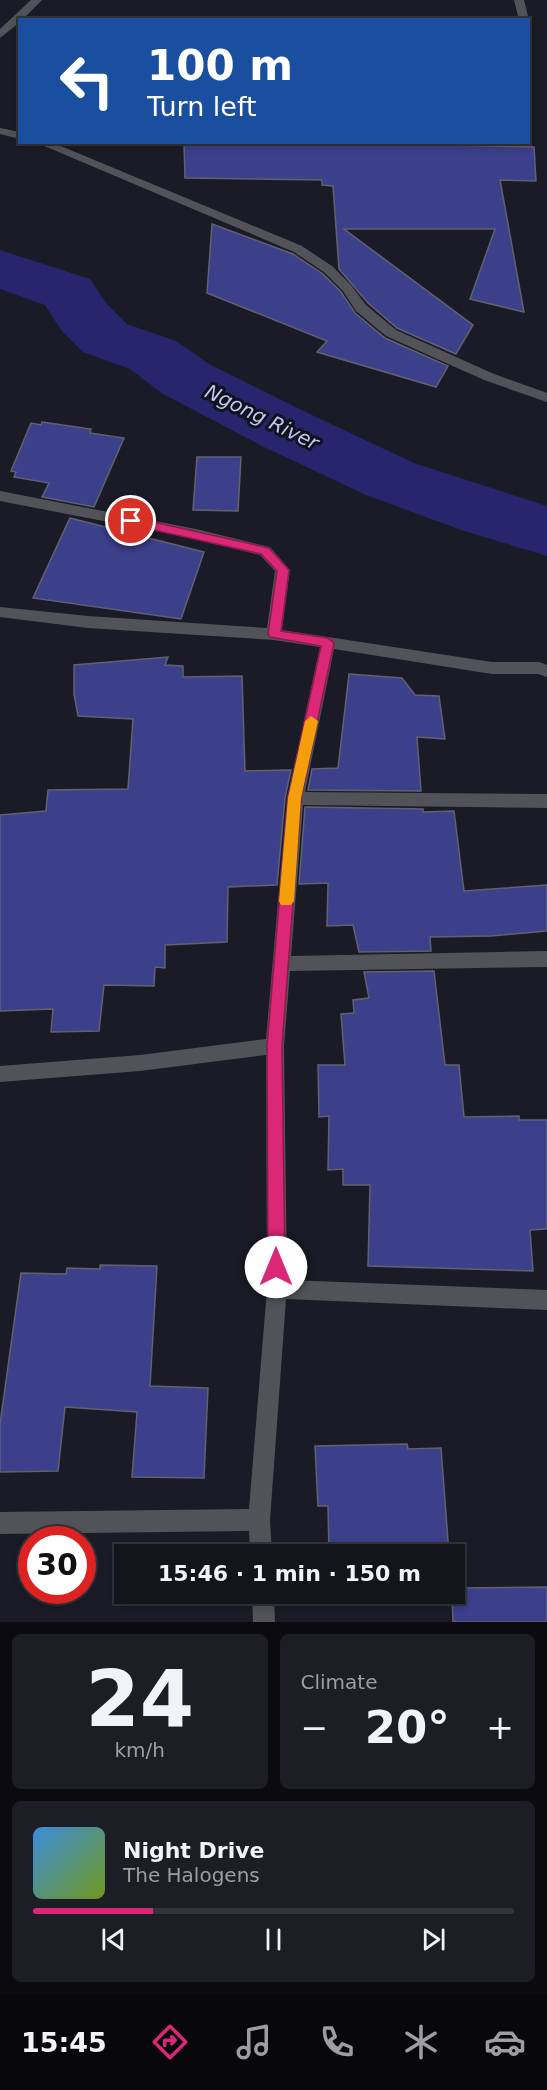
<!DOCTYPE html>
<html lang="en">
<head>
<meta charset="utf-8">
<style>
	body { margin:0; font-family:"DejaVu Sans",sans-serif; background:#1d1d25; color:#f1f3f6; height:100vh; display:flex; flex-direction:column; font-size:22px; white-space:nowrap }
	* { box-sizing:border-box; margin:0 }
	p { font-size:20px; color:#9d9ea3 }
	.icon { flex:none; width:33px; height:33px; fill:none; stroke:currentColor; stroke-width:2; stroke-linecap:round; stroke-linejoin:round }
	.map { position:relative; height:1622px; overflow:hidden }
	.panel { display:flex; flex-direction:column; gap:12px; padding:12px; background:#0b0b0f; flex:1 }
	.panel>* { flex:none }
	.top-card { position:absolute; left:18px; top:18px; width:512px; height:126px; border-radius:0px; box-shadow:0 3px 9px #0003,0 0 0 2px #33333b; background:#1a4fa0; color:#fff; overflow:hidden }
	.speed { position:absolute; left:18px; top:1526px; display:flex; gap:12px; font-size:30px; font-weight:700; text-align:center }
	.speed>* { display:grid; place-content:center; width:78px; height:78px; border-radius:50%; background:#14141c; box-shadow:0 3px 9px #0003,0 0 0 2px #33333b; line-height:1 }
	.speed .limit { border:9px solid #d22; background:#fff; color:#111 }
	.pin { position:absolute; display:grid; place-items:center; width:51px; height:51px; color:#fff; margin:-26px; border:3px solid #fff; border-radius:50%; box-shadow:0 2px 6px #0007 }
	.me { position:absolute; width:66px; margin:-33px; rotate:0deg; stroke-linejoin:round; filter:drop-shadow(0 0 4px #0008) }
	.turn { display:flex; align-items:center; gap:21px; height:126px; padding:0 30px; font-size:27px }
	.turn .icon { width:78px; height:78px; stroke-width:2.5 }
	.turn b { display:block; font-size:42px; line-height:51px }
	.big { font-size:45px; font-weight:800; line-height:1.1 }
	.panel .tile { flex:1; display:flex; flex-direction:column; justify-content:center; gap:9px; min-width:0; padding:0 21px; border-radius:9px; background:#1d1d25 }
	.panel .dial { align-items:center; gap:0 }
	.dial b { font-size:78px; line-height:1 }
	.song { display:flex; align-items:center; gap:18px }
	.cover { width:72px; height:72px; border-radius:9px; background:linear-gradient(135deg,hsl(210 70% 55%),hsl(80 70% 35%)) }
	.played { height:6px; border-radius:3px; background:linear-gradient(90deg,#db2777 25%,#33333b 25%) }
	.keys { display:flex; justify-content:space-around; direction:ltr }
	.heat { display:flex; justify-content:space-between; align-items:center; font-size:33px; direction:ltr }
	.panel .tiles { flex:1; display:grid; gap:12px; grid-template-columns:1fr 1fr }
	.tile:last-child { grid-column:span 2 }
	.trip { position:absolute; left:114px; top:1544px; width:351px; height:60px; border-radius:0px; background:#14141c; box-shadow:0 3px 9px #0003,0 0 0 2px #33333b; font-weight:800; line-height:60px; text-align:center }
	.tab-bar { display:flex; height:96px; justify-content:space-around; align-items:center; background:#08080b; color:#9d9ea3 }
	.tab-bar .icon { width:42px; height:42px }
	.tab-bar .on { color:#db2777 }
	.tab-bar b { font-size:27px; color:#f1f3f6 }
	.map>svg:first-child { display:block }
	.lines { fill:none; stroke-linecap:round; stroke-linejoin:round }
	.river { fill:#27256e; fill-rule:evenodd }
	.building { fill:#3c3f8a; stroke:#60626f; stroke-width:1.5 }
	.minor { fill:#525358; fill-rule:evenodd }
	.route { fill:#db2777; stroke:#8e194d; stroke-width:1.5 }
	.slow { fill:#f59e0b }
	.labels { text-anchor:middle; stroke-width:6; stroke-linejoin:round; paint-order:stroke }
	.water-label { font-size:20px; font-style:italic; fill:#bfc6f2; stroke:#11121c }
</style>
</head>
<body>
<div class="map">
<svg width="547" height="1622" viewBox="0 0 547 1622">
	<rect width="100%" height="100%" fill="#1a1b26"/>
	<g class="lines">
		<!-- river -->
		<path class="river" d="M 0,250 L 90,279 L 106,303 L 127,324 L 176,341 L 209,364 L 312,415 L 414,463 L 547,506 L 547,556 L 464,531 L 366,495 L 264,447 L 163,394 L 130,369 L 83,352 L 61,330 L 45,305 L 0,289 Z"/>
	</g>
	<!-- building -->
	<g class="building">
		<path d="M 323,142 L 534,147 L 536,181 L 500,180 L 524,312 L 470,299 L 495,229 L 344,229 L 473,325 L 456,354 L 397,328 L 368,303 L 339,269 L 333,186 L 322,185 L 322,180 L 185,178 L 184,143 L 323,145 Z"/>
		<path d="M 212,224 L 293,254 L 323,274 L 341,292 L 355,313 L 385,338 L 448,366 L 436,387 L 317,352 L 327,341 L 207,293 Z"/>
		<path d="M 42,422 L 91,429 L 90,433 L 124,438 L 94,507 L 42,497 L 49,483 L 14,477 L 16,472 L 11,471 L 31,423 L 41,425 Z"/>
		<path d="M 197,457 L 241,457 L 238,511 L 193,510 Z"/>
		<path d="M 70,518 L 204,552 L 181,619 L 33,598 Z"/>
		<path d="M 168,657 L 165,665 L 183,666 L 183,677 L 242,676 L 245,771 L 291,770 L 285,798 L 277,885 L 228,887 L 227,942 L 165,945 L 165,968 L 155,967 L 154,986 L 104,985 L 99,1031 L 51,1032 L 53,1009 L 0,1011 L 0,815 L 46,811 L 48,790 L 128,789 L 133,719 L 78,716 L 74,694 L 74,665 Z"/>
		<path d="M 349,674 L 402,678 L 415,695 L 439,696 L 445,739 L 417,737 L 421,791 L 308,790 L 312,769 L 338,768 Z"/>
		<path d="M 305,807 L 423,809 L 423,812 L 454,811 L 464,891 L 547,885 L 547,931 L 491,936 L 430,937 L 431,951 L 359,952 L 353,925 L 327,926 L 328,883 L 299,884 Z"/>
		<path d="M 434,971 L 445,1065 L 459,1065 L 464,1117 L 519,1116 L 519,1120 L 547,1120 L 547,1229 L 530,1230 L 533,1271 L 368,1266 L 370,1185 L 343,1185 L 343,1169 L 328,1170 L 329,1116 L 319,1117 L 318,1065 L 345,1065 L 341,1014 L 354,1013 L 353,1000 L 369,998 L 364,972 Z"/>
		<path d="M 100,1265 L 157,1266 L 150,1386 L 208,1388 L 204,1478 L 132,1477 L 137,1412 L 65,1407 L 58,1471 L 0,1472 L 0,1424 L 21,1273 L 66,1274 L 67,1268 L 100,1269 Z"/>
		<path d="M 407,1444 L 408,1449 L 441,1448 L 449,1554 L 329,1554 L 328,1506 L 318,1506 L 315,1446 Z"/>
		<path d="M 547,1587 L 547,1622 L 453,1622 L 452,1593 L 454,1593 L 454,1588 Z"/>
	</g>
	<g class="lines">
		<!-- minor -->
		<g class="minor">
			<path d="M 31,0 L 42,0 L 22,20 L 20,20 L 20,22 L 0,38 L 0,29 Z"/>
			<path d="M 514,0 L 524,0 L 529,20 L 528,22 L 528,20 L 519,20 Z"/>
			<path d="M 0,128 L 20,132 L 20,139 L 0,134 Z"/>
			<path d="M 35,142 L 51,142 L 302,246 L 332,266 L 351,285 L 366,305 L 396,330 L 494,374 L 547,393 L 547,402 L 484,380 L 386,336 L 356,311 L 343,291 L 324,272 L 294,252 Z"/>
			<path d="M 0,491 L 196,529 L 265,546 L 270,547 L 290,570 L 282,630 L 492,662 L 539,662 L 547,665 L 547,677 L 538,674 L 492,674 L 334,649 L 305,792 L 547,794 L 547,808 L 303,805 L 291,956 L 547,951 L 547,967 L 290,971 L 284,1046 L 287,1280 L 547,1290 L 547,1310 L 286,1299 L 270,1520 L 272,1554 L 250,1554 L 249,1531 L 0,1534 L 0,1512 L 249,1509 L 267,1289 L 266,1055 L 140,1071 L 0,1082 L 0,1066 L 140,1055 L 266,1039 L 287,798 L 320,647 L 274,640 L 88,628 L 0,617 L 0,607 L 88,616 L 267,628 L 275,571 L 260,555 L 196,539 L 0,501 Z"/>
			<path d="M 252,1593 L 274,1593 L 275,1622 L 253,1622 Z"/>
		</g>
	</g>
	<!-- route -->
	<path class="route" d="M 131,517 L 269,548 L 289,570 L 281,631 L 328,638 L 334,643 L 301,798 L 282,1046 L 285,1267 L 282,1272 L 276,1275 L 270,1272 L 268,1267 L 267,1046 L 288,798 L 321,646 L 270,637 L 268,634 L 277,571 L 261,554 L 127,524 L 127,518 Z"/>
	<!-- slow -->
	<path class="slow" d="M 311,716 L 318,721 L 301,798 L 294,901 L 291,905 L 281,905 L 279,901 L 288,798 L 305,721 Z"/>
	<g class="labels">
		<!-- water labels -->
		<g class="water-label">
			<text transform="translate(262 417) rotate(26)" y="7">Ngong River</text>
		</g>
	</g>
</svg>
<div class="speed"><div class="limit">30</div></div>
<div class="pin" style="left:131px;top:521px;background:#d93025"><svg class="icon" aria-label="arrive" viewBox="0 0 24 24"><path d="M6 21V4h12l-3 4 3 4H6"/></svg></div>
<svg class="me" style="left:276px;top:1267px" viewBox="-20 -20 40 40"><circle r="19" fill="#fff"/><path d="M0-13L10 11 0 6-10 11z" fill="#db2777"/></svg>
<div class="trip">15:46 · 1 min · 150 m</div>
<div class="top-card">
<div class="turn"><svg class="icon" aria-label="left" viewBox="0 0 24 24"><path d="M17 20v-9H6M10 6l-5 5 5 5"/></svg><div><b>100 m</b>Turn left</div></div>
</div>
</div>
<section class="panel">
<div class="tiles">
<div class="tile dial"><b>24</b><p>km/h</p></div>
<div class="tile"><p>Climate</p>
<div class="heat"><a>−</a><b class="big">20°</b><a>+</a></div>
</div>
<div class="tile">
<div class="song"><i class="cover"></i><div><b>Night Drive</b><p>The Halogens</p></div></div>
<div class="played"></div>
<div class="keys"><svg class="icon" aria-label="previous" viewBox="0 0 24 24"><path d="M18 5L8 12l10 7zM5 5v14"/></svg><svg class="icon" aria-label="pause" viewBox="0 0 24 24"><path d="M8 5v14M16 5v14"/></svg><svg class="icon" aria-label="next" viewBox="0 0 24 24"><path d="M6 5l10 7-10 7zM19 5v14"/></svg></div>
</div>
</div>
</section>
<nav class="tab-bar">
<b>15:45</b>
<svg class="icon on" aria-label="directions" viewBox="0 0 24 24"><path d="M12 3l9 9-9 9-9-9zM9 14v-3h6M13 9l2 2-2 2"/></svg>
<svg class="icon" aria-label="music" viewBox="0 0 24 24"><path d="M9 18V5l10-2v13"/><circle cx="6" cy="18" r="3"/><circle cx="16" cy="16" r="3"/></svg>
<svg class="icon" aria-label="phone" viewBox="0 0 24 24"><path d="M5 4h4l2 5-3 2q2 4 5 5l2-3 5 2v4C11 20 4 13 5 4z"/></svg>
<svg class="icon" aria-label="climate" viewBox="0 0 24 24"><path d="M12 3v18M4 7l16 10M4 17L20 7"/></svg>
<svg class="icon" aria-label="car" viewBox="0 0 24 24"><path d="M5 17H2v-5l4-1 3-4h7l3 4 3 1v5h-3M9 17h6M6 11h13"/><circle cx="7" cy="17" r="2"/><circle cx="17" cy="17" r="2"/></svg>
</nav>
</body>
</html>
